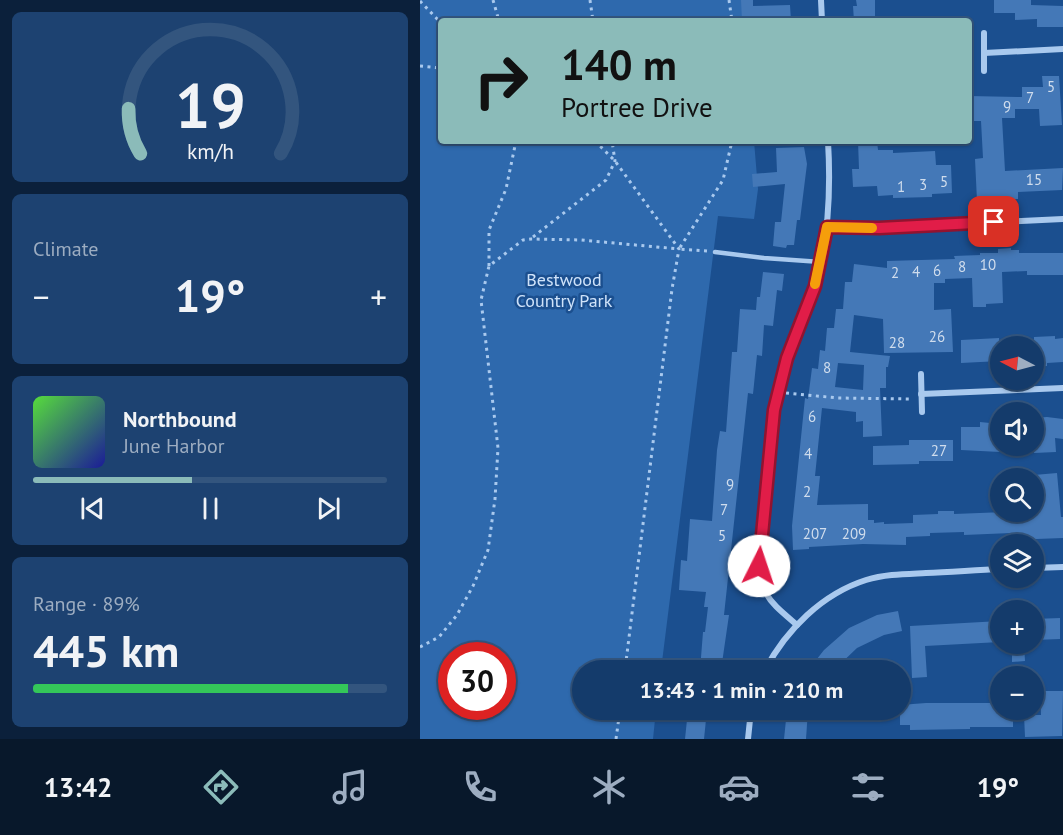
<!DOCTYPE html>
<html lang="en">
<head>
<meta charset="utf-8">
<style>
	body { margin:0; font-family:"PT Sans",sans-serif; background:#1d4271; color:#f1f3f6; height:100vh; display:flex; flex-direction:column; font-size:22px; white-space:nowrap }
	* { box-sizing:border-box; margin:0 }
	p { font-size:20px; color:#9dadc1 }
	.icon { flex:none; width:33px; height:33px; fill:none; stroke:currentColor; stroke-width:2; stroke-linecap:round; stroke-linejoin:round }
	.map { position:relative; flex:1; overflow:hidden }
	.sheet { display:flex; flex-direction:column; gap:12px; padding:12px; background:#0b203b; width:420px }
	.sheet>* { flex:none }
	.guide { position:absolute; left:18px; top:18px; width:534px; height:126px; border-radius:6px; box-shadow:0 2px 4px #0004,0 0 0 2px #33557e; background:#8bbbb9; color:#111; overflow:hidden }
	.needle { width:39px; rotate:276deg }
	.controls { position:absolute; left:570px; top:336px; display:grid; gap:12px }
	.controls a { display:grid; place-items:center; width:54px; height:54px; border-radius:50%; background:#143b6b; box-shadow:0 2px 4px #0004,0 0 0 2px #33557e; font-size:30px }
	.speed { position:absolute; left:18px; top:642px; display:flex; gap:12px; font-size:30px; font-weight:700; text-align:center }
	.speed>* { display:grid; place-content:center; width:78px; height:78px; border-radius:50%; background:#143b6b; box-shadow:0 2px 4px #0004,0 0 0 2px #33557e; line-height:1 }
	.speed .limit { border:9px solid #d22; background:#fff; color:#111 }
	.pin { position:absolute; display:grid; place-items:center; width:51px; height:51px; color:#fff; margin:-26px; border-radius:12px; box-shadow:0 3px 9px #0006 }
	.me { position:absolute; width:66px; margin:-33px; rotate:4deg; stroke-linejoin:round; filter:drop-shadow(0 0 4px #0008) }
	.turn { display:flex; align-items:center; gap:21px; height:126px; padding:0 24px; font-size:27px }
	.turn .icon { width:78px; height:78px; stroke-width:2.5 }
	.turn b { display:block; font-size:42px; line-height:51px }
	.big { font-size:45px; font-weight:700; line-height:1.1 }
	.sheet .card { flex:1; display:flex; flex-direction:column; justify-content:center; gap:9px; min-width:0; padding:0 21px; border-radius:9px; background:#1d4271 }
	.sheet .dial { align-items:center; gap:0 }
	.dial svg { height:156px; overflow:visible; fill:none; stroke:#33557e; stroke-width:7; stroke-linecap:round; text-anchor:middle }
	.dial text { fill:#f1f3f6; stroke:none }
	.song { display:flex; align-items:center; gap:18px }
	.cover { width:72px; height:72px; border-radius:9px; background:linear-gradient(135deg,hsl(110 70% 55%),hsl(240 70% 35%)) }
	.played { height:6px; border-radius:3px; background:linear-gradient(90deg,#8bbbb9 45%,#33557e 45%) }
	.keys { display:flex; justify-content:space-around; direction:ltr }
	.heat { display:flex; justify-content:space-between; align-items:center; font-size:33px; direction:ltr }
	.charge { height:9px; border-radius:4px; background:linear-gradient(90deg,#34c759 89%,#33557e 0) }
	.trip { position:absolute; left:152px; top:660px; width:339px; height:60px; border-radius:30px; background:#143b6b; box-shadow:0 2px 4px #0004,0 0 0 2px #33557e; font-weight:700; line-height:60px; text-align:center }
	.dock { display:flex; height:96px; justify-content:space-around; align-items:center; background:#08182b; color:#9dadc1 }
	.dock .icon { width:42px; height:42px }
	.dock .current { color:#8bbbb9 }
	.dock b { font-size:27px; color:#f1f3f6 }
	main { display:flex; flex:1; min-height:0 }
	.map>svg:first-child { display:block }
	.green { fill:#2e69ad; fill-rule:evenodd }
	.building { fill:#4478b7; fill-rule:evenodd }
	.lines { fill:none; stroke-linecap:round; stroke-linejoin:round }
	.path { stroke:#a9c9ee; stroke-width:3; stroke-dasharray:3 4.5; stroke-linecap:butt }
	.service { stroke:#a9c9ee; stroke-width:4.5 }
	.minor { stroke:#a9c9ee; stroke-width:6 }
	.route-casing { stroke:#92132f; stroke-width:15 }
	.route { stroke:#e11d48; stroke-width:10 }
	.slow { stroke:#f59e0b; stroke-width:10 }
	.labels { text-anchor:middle; stroke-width:5; stroke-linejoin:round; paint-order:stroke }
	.number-label { font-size:15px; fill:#d0dded }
	.park-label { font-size:18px; fill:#cfe3fa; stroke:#1b4f8f }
</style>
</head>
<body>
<main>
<section class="sheet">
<div class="card dial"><svg viewBox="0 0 100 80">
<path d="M14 69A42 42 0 1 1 86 69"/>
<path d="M14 69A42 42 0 0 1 8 46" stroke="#8bbbb9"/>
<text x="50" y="56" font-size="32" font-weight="700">19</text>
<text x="50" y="72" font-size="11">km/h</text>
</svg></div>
<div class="card"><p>Climate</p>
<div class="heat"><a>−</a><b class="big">19°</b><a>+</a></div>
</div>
<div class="card">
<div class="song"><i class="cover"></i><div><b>Northbound</b><p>June Harbor</p></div></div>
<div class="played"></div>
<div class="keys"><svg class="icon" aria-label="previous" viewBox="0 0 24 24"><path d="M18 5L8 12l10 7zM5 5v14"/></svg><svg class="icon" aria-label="pause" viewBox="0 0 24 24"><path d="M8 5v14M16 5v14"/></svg><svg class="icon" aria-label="next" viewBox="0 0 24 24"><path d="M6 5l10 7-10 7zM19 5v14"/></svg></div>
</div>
<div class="card"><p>Range · 89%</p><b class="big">445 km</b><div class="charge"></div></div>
</section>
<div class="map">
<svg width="643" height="739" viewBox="0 0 643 739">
	<rect width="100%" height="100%" fill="#1b4f8f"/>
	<!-- green -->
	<path class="green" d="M 0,0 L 323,0 L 325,21 L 21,21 L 21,141 L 334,141 L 338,189 L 334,219 L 298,216 L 241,670 L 162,670 L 162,710 L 236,710 L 233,739 L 0,739 ZM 32,656 L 82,656 L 82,706 L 32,706 Z"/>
	<!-- building -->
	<g class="building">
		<path d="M 321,0 L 333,0 L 333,6 L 370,5 L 371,21 L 322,21 Z"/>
		<path d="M 436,0 L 455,0 L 455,21 L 434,21 L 433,6 L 437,6 Z"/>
		<path d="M 574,0 L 611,0 L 611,5 L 643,6 L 643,27 L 617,27 L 617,19 L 595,20 L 595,13 L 574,13 Z"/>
		<path d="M 622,76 L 639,76 L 642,125 L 620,126 L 619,109 L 595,109 L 595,118 L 582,118 L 585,171 L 643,168 L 642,190 L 598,192 L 598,199 L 557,201 L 555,159 L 563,158 L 561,121 L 549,121 L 549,96 L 602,97 L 602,87 L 623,87 Z"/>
		<path d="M 438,141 L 457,141 L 458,150 L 473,150 L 473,153 L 515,151 L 516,165 L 531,165 L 532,193 L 512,194 L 512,197 L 473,198 L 473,195 L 458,196 L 457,186 L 433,187 L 432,169 L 439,169 Z"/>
		<path d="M 384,147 L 387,164 L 380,220 L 377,220 L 374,245 L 367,245 L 366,248 L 353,246 L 355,222 L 361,222 L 365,184 L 333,187 L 332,174 L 357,172 L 356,148 Z"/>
		<path d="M 591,248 L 591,250 L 599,250 L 599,253 L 643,253 L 643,275 L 607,275 L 607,271 L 582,272 L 583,303 L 566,304 L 566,307 L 553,307 L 552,278 L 525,279 L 525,283 L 514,283 L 514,310 L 531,309 L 533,352 L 464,353 L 463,319 L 434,315 L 430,352 L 470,356 L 468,367 L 466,367 L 466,388 L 460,388 L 462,436 L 443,437 L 443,421 L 436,422 L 436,412 L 402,408 L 395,476 L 400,476 L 397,505 L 448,504 L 448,520 L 454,520 L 454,523 L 464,522 L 464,524 L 493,523 L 493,515 L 518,514 L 518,511 L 534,511 L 534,514 L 585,512 L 585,519 L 612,517 L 614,475 L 637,473 L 641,517 L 643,517 L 643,538 L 591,540 L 591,533 L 544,535 L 544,532 L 510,533 L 510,536 L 486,537 L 486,545 L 443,544 L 389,547 L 389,549 L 373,550 L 372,526 L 385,398 L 388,399 L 392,368 L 398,369 L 400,350 L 405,351 L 407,328 L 414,328 L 416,309 L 423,309 L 425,282 L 432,282 L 434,264 L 467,268 L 467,261 L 535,259 L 534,256 L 560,255 L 560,253 L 578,253 L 578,249 ZM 418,363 L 444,365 L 443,390 L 415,387 Z"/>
		<path d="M 343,272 L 364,274 L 362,291 L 357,290 L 353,326 L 344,325 L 342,356 L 337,355 L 333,394 L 328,393 L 304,615 L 309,615 L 301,670 L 280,670 L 283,632 L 285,632 L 288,607 L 284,607 L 286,592 L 259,590 L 261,560 L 267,561 L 270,519 L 292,521 L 297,450 L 300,431 L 306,432 L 312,352 L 317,352 L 320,309 L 336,310 L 337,297 L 340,297 Z"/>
		<path d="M 635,336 L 635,339 L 643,338 L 643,362 L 627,363 L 627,366 L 614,366 L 614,337 Z"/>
		<path d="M 579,338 L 580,361 L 541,363 L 541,340 Z"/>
		<path d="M 627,417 L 643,419 L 643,439 L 635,438 L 636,452 L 614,453 L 614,418 Z"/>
		<path d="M 560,422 L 580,424 L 580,452 L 541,450 L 541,427 L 560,427 Z"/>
		<path d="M 489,440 L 533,440 L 533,461 L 499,461 L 499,464 L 453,465 L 453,446 L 489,445 Z"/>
		<path d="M 478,611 L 482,631 L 464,635 L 437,648 L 414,670 L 401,670 L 393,664 L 404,650 L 429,628 L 457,615 Z"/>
		<path d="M 640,618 L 640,639 L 614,640 L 614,619 Z"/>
		<path d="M 580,621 L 580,642 L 505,646 L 507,677 L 492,678 L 490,626 Z"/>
		<path d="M 604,645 L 605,661 L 592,662 L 592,646 Z"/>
		<path d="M 620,691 L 643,691 L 642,736 L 605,737 L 604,715 L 621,715 Z"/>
		<path d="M 506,703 L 580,703 L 580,710 L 593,710 L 593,727 L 550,727 L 550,729 L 490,730 L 490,725 L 480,725 L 480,705 Z"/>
		<path d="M 268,710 L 287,710 L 284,739 L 265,739 Z"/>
		<path d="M 367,710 L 388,710 L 386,739 L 364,739 Z"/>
	</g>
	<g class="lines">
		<!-- path -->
		<g class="path">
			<path d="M 73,0 L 79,21"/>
			<path d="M 170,0 L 173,21"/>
			<path d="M 309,0 L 312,21"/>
			<path d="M 0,1 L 21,23"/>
			<path d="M 0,66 L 21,68"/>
			<path d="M 175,141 L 195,161 L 259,249 L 252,289 L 205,670"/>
			<path d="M 113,237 L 186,180 L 195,161 L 192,141"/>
			<path d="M 287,251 L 259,249 L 303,180 L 312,141"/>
			<path d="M 69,266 L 69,230 L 86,189 L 96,141"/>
			<path d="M 366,393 L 418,398 L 492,399"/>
			<path d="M 0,647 L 19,637 L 37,615 L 53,586 L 68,550 L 75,499 L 78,448 L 61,300 L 69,266 L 103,240 L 111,239 L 161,240 L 259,249"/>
			<path d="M 196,739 L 200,710"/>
		</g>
		<!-- service -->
		<path class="service" d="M 295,252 L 344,258 L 401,262"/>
		<!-- minor -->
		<g class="minor">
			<path d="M 401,0 L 402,21"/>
			<path d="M 564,33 L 564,71"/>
			<path d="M 564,53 L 643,49"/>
			<path d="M 407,227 L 459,228 L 643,219"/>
			<path d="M 501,374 L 502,412"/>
			<path d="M 501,394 L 643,388"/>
			<path d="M 614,568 L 643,567"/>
			<path d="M 377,625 C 348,600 339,595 340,553 L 354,410 C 357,392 361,374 368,356 C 376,333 388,311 395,287 C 409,239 411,191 408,141"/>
			<path d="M 345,670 C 366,630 402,594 446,580 C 466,574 486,574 506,573 C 531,572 556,570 580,569"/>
			<path d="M 328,739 L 331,710"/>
		</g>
	</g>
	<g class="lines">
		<defs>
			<path id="route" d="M 339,566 L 354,410 L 367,358 L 395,286 L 407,227 L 459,228 L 574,222"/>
		</defs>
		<!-- route casing -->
		<use href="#route" class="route-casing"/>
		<!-- route -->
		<use href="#route" class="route"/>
		<!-- slow -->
		<path class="slow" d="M 395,284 L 407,227 L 452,228"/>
	</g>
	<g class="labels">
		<!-- number labels -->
		<g class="number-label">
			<text x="631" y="92">5</text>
			<text x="610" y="103">7</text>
			<text x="587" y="112">9</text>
			<text x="614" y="185">15</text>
			<text x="524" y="187">5</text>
			<text x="503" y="190">3</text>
			<text x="481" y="192">1</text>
			<text x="568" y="270">10</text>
			<text x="542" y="272">8</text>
			<text x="517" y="276">6</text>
			<text x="496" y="277">4</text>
			<text x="475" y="278">2</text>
			<text x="517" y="342">26</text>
			<text x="477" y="348">28</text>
			<text x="407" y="373">8</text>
			<text x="392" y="422">6</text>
			<text x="519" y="456">27</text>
			<text x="388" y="459">4</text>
			<text x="310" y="490">9</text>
			<text x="387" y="497">2</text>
			<text x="304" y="515">7</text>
			<text x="395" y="539">207</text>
			<text x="434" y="539">209</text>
			<text x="302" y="541">5</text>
		</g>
		<!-- park labels -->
		<g class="park-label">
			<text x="144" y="286">Bestwood<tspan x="144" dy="21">Country Park</tspan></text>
		</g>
	</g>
</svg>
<div class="controls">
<a><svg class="needle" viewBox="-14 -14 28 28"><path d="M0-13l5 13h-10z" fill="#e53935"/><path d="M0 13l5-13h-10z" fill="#9dadc1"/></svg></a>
<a><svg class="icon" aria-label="sound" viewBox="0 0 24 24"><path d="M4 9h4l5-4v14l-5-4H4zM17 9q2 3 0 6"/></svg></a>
<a><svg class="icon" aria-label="search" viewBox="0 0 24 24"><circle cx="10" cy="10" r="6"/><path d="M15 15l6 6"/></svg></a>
<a><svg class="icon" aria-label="layers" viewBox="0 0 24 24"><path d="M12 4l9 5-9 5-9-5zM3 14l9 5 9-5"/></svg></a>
<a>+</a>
<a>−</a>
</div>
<div class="speed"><div class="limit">30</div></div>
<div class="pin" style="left:574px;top:222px;background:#d93025"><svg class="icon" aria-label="arrive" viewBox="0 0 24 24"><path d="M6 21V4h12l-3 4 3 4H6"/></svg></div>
<svg class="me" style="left:339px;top:566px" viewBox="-20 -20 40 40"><circle r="19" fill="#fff"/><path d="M0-13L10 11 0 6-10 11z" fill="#e11d48"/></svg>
<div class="trip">13:43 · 1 min · 210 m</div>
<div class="guide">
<div class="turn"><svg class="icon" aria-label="right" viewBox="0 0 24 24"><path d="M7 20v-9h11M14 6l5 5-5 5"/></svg><div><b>140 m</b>Portree Drive</div></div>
</div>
</div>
</main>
<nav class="dock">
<b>13:42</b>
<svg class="icon current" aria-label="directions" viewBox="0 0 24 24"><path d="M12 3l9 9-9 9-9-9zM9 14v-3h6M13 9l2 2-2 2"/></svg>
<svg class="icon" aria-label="music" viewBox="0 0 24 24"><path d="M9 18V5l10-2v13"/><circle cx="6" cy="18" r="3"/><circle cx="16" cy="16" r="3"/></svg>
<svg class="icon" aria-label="phone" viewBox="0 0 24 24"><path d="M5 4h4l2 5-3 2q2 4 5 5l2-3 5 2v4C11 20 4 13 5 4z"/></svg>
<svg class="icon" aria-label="climate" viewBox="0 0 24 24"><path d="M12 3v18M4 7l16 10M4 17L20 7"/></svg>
<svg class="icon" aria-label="car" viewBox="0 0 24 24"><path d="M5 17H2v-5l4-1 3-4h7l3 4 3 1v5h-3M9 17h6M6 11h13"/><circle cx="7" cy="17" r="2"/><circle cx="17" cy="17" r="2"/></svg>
<svg class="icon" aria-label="filters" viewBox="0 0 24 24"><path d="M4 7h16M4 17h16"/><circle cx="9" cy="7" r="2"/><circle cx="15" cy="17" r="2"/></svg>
<b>19°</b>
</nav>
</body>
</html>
